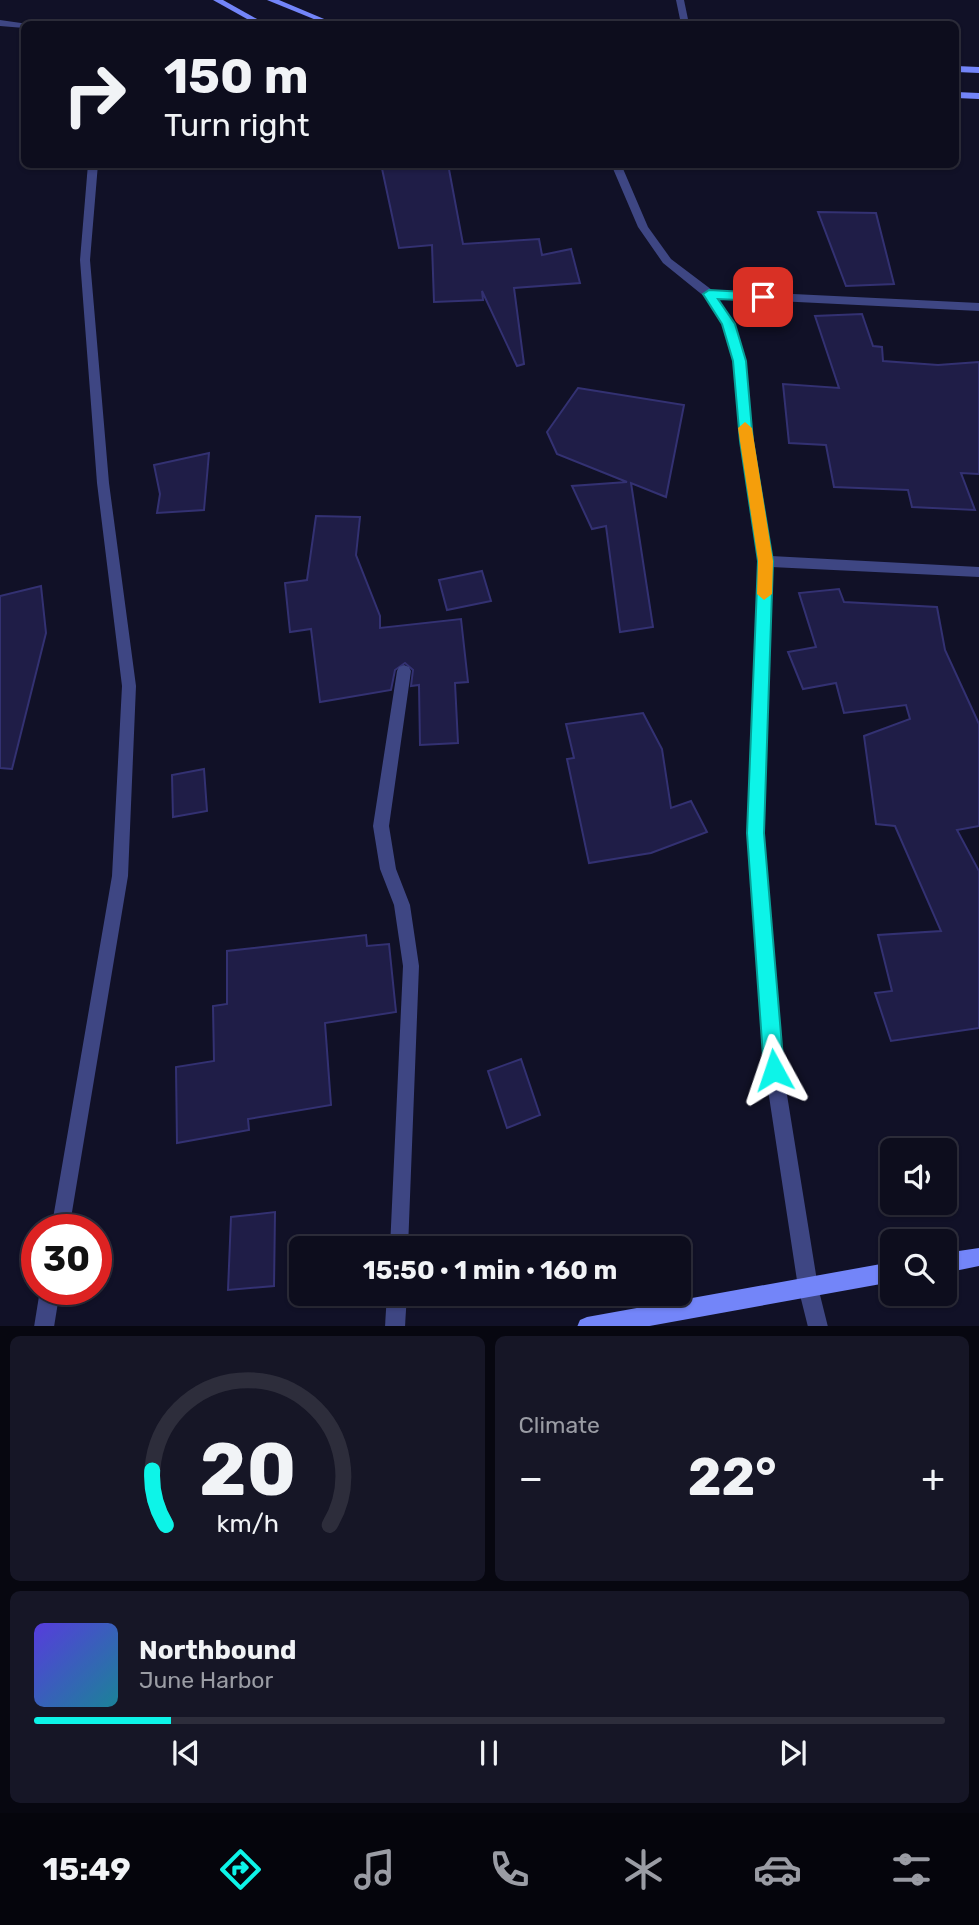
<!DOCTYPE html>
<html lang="en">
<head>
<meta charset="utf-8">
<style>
	body { margin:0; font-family:Rubik,sans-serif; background:#161626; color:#f1f3f6; height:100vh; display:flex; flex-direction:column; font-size:26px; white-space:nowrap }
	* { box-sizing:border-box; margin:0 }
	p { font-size:23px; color:#9a9ca4 }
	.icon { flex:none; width:38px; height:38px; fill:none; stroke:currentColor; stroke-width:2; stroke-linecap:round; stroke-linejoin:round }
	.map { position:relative; height:1326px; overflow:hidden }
	.drawer { display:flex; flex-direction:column; gap:10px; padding:10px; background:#070710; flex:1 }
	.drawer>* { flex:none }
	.top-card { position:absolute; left:21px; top:21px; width:938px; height:147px; border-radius:10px; box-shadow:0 2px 5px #0004,0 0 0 2px #2d2d3b; background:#0d0d1d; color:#f1f3f6; overflow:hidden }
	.fabs { position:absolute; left:880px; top:1138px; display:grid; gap:14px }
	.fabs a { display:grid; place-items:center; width:77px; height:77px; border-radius:10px; background:#0d0d1d; box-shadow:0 2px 5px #0004,0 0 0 2px #2d2d3b; font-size:35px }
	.speed { position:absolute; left:21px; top:1214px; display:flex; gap:14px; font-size:35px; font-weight:700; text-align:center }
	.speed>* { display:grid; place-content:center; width:91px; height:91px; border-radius:50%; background:#0d0d1d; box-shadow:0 2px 5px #0004,0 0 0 2px #2d2d3b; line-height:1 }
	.speed .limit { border:10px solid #d22; background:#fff; color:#111 }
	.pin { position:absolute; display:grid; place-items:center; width:60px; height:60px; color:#fff; margin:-30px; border-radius:14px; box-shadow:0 4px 10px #0006 }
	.me { position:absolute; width:77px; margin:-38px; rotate:355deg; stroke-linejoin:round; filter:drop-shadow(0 0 5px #0008) }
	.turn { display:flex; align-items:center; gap:24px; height:147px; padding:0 28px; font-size:32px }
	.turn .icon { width:91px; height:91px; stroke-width:2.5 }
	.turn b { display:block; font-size:49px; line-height:60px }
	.big { font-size:52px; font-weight:700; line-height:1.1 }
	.drawer .tile { flex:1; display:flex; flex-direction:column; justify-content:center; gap:10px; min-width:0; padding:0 24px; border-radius:10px; background:#161626 }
	.drawer .dial { align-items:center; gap:0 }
	.dial svg { height:182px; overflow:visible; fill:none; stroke:#2d2d3b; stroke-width:7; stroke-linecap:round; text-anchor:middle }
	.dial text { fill:#f1f3f6; stroke:none }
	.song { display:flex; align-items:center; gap:21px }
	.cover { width:84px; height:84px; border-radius:10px; background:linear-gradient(135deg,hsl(250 70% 55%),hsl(190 70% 35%)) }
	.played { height:7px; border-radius:4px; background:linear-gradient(90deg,#0df4e8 15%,#2d2d3b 15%) }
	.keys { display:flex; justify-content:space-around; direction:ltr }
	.heat { display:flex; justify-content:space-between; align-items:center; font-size:38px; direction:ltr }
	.drawer .tiles { flex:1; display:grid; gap:10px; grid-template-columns:1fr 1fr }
	.tile:last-child { grid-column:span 2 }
	.trip { position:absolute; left:289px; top:1236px; width:402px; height:70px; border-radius:10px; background:#0d0d1d; box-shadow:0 2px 5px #0004,0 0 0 2px #2d2d3b; font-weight:700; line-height:70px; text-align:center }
	.menu { display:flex; height:112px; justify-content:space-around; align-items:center; background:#05050c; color:#9a9ca4 }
	.menu .icon { width:49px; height:49px }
	.menu .current { color:#0df4e8 }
	.menu b { font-size:32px; color:#f1f3f6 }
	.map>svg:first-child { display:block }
	.building { fill:#1f1d47; stroke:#333172; stroke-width:2 }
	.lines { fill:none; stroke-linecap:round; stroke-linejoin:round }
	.street { fill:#3e4683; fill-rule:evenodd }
	.secondary { fill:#7385f9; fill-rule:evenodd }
	.route { fill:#0df4e8; stroke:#089f97; stroke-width:2 }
	.slow { fill:#f59e0b }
</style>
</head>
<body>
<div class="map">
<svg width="979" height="1327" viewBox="0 0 979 1327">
	<rect width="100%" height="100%" fill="#111127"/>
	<!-- building -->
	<g class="building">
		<path d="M 381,164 L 448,164 L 463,244 L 539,239 L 542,255 L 571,249 L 580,283 L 514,288 L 524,364 L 517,366 L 482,291 L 483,300 L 434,302 L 432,245 L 399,248 Z"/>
		<path d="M 818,212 L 876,213 L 894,284 L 846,286 Z"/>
		<path d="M 862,314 L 873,346 L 882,347 L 883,361 L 938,365 L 979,362 L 979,474 L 961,473 L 975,510 L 912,507 L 908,490 L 834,487 L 826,445 L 789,443 L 783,384 L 839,388 L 815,316 Z"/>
		<path d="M 578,388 L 684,405 L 666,497 L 631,483 L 653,627 L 620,632 L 606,526 L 592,529 L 572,486 L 627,482 L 557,454 L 547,432 Z"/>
		<path d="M 209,453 L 204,510 L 157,513 L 160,494 L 154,465 Z"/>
		<path d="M 316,516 L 360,517 L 356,555 L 380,616 L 380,628 L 461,619 L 468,682 L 455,683 L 458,743 L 420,745 L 419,685 L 411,686 L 413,670 L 405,663 L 395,670 L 391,690 L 320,702 L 311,629 L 290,632 L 285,583 L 307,580 Z"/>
		<path d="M 482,571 L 491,601 L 447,610 L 439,580 Z"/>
		<path d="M 41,586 L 46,633 L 12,769 L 0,768 L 0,596 Z"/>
		<path d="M 839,589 L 844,602 L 937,607 L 945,650 L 979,724 L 979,826 L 957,830 L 979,871 L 979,1028 L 891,1041 L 875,993 L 892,991 L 878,935 L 941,931 L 895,826 L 876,824 L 864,736 L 910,719 L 906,705 L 844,713 L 836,683 L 803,689 L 788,652 L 816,647 L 799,593 Z"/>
		<path d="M 643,713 L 662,749 L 671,808 L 691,801 L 707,832 L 651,853 L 589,863 L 567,759 L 574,758 L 566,724 Z"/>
		<path d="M 204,769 L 207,811 L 173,817 L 172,775 Z"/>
		<path d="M 366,935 L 367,946 L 389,944 L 396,1012 L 325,1023 L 331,1105 L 248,1119 L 249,1130 L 177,1143 L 176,1067 L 214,1061 L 213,1006 L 227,1004 L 227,951 Z"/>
		<path d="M 521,1059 L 540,1115 L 507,1128 L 488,1071 Z"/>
		<path d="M 275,1212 L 274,1286 L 228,1290 L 231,1217 Z"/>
	</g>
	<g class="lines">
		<!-- street -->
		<g class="street">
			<path d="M 676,0 L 684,0 L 689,24 L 681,24 Z"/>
			<path d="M 0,20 L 28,24 L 24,24 L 24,28 L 0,26 Z"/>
			<path d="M 88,164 L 98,164 L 90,260 L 109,483 L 136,686 L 128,876 L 69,1230 L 51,1230 L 112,876 L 122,686 L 97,483 L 80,260 Z"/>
			<path d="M 611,164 L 621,164 L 648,227 L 671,259 L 712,290 L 979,303 L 979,311 L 717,298 L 734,324 L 745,361 L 752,441 L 771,556 L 979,567 L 979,577 L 771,567 L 763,833 L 783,1070 L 818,1287 L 828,1327 L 808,1327 L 798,1287 L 765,1070 L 747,833 L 758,561 L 740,441 L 733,361 L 722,324 L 705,297 L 663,263 L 638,227 Z"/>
			<path d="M 404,665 L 409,667 L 411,671 L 389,826 L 396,869 L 410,905 L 419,966 L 408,1248 L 390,1248 L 403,966 L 394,905 L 380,869 L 373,826 L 397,671 L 399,667 Z"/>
			<path d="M 40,1290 L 60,1290 L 54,1327 L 34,1327 Z"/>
			<path d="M 387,1293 L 407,1293 L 405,1327 L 385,1327 Z"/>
		</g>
		<!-- secondary -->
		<g class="secondary">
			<path d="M 213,0 L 223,0 L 266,24 L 256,24 Z"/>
			<path d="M 267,0 L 279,0 L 336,24 L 326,24 Z"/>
			<path d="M 956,66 L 979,67 L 979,73 L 956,72 Z"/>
			<path d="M 956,92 L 979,93 L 979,99 L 956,98 Z"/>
			<path d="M 979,1248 L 979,1266 L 945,1273 L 945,1253 Z"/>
			<path d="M 892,1262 L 892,1282 L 644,1327 L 577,1327 L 580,1320 L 587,1317 Z"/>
		</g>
	</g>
	<!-- route -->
	<path class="route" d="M 709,290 L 763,293 L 769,297 L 763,301 L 718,299 L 735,324 L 746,361 L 753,441 L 773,561 L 764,833 L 784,1070 L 781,1077 L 774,1080 L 767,1077 L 764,1070 L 747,833 L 758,561 L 740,441 L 733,361 L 722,324 L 703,294 Z"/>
	<!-- slow -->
	<path class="slow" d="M 745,422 L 752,428 L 773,561 L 772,594 L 764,600 L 757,594 L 758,561 L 738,428 Z"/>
</svg>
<div class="fabs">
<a><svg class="icon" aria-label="sound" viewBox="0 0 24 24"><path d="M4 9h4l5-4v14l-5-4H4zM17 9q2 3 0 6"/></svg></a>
<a><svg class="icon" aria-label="search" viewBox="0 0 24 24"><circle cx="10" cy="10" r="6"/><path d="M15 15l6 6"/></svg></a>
</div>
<div class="speed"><div class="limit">30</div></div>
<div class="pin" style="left:763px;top:297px;background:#d93025"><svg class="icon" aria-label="arrive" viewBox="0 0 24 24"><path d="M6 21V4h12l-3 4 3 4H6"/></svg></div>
<svg class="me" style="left:774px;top:1070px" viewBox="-20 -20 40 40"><path d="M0-17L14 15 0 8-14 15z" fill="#0df4e8" stroke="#fff" stroke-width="4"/></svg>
<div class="trip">15:50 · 1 min · 160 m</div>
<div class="top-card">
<div class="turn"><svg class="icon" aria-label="right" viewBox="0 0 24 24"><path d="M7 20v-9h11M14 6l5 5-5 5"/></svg><div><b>150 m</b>Turn right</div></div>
</div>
</div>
<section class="drawer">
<div class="tiles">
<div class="tile dial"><svg viewBox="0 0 100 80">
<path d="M14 69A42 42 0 1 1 86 69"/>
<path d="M14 69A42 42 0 0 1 8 45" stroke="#0df4e8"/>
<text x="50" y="56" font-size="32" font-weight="700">20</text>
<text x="50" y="72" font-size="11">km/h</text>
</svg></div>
<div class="tile"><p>Climate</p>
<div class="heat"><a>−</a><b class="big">22°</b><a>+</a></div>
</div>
<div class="tile">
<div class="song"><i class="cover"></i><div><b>Northbound</b><p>June Harbor</p></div></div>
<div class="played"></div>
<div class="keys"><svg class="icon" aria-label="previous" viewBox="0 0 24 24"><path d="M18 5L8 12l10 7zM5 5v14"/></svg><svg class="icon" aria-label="pause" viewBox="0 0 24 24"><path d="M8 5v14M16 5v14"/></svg><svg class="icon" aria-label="next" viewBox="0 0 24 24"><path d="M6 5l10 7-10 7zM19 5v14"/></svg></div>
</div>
</div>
</section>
<nav class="menu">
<b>15:49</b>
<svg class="icon current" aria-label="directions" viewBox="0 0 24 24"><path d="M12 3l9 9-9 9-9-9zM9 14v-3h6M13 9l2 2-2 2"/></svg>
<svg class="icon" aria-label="music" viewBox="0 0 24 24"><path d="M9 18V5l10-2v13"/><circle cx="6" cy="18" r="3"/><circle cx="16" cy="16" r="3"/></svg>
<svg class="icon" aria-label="phone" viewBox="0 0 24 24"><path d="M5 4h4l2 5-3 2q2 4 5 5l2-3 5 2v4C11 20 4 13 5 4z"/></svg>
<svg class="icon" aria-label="climate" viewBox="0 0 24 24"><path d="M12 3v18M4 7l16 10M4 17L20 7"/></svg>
<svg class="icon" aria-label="car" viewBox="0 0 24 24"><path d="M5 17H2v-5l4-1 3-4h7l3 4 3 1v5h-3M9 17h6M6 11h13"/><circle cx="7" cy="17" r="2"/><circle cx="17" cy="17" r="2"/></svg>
<svg class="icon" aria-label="filters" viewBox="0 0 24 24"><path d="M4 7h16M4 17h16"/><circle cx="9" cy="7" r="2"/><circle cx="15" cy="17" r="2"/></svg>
</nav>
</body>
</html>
